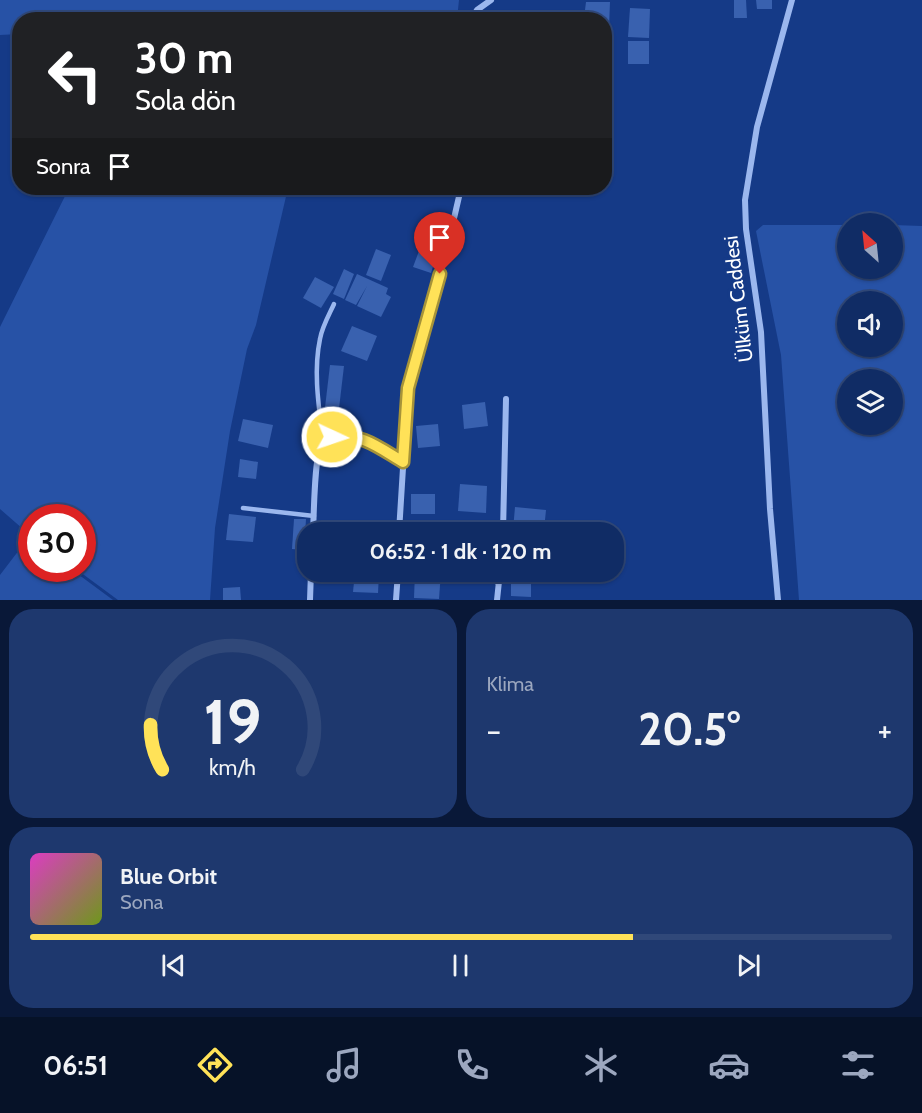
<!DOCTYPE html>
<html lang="tr">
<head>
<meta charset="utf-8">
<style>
	body { margin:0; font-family:Cabin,sans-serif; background:#1e386e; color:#f1f3f6; height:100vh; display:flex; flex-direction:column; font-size:22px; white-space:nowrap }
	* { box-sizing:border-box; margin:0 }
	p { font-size:20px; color:#9ca7bf }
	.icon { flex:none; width:33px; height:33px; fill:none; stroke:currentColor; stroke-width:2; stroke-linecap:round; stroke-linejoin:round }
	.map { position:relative; height:600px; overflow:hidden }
	.panel { display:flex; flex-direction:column; gap:9px; padding:9px; background:#091838; flex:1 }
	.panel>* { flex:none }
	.guide { position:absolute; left:12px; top:12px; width:600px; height:183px; border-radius:24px; box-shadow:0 2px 4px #0004,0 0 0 2px #304879; background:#202124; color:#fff; overflow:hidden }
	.needle { width:39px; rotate:333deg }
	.controls { position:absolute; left:837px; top:213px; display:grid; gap:12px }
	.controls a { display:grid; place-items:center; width:66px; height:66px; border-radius:50%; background:#102c65; box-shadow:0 2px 4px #0004,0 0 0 2px #304879; font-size:30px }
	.speed { position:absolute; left:18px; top:504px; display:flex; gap:12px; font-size:30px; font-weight:700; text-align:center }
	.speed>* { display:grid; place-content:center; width:78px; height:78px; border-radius:50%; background:#102c65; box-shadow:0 2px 4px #0004,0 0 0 2px #304879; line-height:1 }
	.speed .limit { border:9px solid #d22; background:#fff; color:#111 }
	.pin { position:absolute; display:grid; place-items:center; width:51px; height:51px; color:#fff; margin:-62px -26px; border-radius:50% 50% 50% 0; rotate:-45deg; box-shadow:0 0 6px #0007 }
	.pin .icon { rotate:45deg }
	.me { position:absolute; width:66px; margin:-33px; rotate:93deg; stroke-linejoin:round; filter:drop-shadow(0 0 4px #0008) }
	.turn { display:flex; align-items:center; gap:21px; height:126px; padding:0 24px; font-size:27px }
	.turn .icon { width:78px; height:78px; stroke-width:2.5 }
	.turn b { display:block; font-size:42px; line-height:51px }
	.then { display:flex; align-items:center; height:57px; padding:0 24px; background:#0003; gap:12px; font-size:22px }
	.big { font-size:45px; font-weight:800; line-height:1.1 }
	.panel .widget { flex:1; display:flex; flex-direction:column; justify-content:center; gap:9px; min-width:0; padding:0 21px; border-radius:24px; background:#1e386e }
	.panel .dial { align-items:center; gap:0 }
	.dial svg { height:156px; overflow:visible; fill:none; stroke:#304879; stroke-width:7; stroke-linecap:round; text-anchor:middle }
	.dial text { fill:#f1f3f6; stroke:none }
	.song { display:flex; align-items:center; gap:18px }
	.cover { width:72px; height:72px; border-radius:9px; background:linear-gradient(135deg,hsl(310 70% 55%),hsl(80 70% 35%)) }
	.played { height:6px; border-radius:3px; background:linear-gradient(90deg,#ffe258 70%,#304879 70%) }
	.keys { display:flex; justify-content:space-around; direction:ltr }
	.heat { display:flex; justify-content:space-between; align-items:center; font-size:33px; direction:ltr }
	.panel .tiles { flex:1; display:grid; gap:9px; grid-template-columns:1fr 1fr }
	.widget:last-child { grid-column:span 2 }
	.trip { position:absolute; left:297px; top:522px; width:327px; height:60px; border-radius:24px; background:#102c65; box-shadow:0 2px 4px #0004,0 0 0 2px #304879; font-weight:800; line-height:60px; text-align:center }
	.tabs { display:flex; height:96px; justify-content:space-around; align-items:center; background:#061228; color:#9ca7bf }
	.tabs .icon { width:42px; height:42px }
	.tabs .on { color:#ffe258 }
	.tabs b { font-size:27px; color:#f1f3f6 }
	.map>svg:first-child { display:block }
	.green { fill:#2752a6; fill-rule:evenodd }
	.building { fill:#3961af }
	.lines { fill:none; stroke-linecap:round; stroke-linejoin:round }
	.lane { stroke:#9bb7ee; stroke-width:4.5 }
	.street { stroke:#9bb7ee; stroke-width:6 }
	.route-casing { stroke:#a69339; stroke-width:15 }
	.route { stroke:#ffe258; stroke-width:10 }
	.labels { text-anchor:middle; stroke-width:6; stroke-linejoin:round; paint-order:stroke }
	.street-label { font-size:20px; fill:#fff; stroke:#153a87 }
</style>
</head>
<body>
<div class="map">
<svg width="922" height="600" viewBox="0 0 922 600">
	<rect width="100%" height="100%" fill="#153a87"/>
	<!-- green -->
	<g class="green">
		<path d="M 0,0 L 459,0 L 457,19 L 20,20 L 19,34 L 0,35 Z"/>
		<path d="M 69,188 L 288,188 L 256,325 L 247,349 L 230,431 L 215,528 L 210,600 L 118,600 L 76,569 L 82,568 L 82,518 L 32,518 L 31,536 L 0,509 L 0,327 Z"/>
		<path d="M 763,225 L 847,225 L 848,268 L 892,268 L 893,225 L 922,226 L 922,600 L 799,600 L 781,355 L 756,231 ZM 848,302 L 892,302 L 892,346 L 848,346 ZM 848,380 L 892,380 L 892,424 L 848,424 Z"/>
		<path d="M 29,537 L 31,539 L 32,568 L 71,569 L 113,600 L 0,600 L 0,575 Z"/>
	</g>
	<!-- building -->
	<g class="building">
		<path d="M 734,0 L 746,0 L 747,18 L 734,18 Z"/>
		<path d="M 756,0 L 772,0 L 772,9 L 757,9 Z"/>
		<path d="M 586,2 L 610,2 L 609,28 L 604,27 L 604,20 L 578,20 L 578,11 L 585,10 Z"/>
		<path d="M 630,8 L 650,9 L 649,38 L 628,37 Z"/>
		<rect x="628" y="41" width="21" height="23"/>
		<path d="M 611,45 L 611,67 L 604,67 L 604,46 Z"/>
		<path d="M 376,249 L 391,255 L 381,281 L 366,275 Z"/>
		<path d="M 419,251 L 436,257 L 431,273 L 413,267 Z"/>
		<path d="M 344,269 L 354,274 L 344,299 L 333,294 Z"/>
		<path d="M 357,274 L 388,288 L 386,294 L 391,297 L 381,317 L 357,306 L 367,286 L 356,305 L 345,300 Z"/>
		<path d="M 315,277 L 334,287 L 321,308 L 303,298 Z"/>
		<path d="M 352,326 L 377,336 L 367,361 L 341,351 Z"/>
		<path d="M 330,365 L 344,366 L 338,417 L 324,416 Z"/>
		<path d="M 485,402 L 488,426 L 464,429 L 462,405 Z"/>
		<path d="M 243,419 L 273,425 L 268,448 L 238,441 Z"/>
		<path d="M 438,424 L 440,446 L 418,448 L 416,426 Z"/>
		<path d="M 240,459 L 258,462 L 256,479 L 238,477 Z"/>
		<path d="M 460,484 L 487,486 L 486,513 L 458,511 Z"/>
		<rect x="411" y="494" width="24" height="20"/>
		<path d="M 515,507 L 546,510 L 545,520 L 550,520 L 549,532 L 510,532 L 510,528 L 513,530 Z"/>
		<path d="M 229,514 L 256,517 L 253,542 L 226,540 Z"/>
		<path d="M 294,519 L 306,519 L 304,550 L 292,549 Z"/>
		<path d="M 355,572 L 379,574 L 378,593 L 353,592 Z"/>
		<path d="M 415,572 L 441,572 L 439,599 L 414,598 Z"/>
		<path d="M 511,575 L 531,575 L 531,597 L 511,596 Z"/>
		<path d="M 240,587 L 241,600 L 223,600 L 223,588 Z"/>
	</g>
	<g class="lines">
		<!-- lane -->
		<g class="lane">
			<path d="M 323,441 C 319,408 313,372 320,339 C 322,327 329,315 334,304"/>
			<path d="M 243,508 L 314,516"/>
			<path d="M 470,572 L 498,583"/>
		</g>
		<!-- street -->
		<g class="street">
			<path d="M 471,20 L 477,10 L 491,0"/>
			<path d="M 313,532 C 314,517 314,450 323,441 C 330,435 346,434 354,436 C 372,440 388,453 403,462"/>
			<path d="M 399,532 L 408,388 L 446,253 L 461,188"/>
			<path d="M 503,532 L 506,399"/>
			<path d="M 310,600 L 311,572"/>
			<path d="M 396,600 L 398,572"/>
			<path d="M 497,600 L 500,572"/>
			<path d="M 778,600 L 770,509 L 761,332 L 746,229 L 745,200 L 757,127 L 792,0"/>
		</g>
	</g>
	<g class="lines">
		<defs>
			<path id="route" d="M 332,437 C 362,433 378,447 403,462 L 408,388 L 440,274"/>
		</defs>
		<!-- route casing -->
		<use href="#route" class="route-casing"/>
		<!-- route -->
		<use href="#route" class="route"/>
	</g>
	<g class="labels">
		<!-- street labels -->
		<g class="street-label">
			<text transform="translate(738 299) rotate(-97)" y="7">Ülküm Caddesi</text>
		</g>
	</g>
</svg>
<div class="controls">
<a><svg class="needle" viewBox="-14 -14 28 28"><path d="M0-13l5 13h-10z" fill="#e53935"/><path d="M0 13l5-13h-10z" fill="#9ca7bf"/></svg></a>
<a><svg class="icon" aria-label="sound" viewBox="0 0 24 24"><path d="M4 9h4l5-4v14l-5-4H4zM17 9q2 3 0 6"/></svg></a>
<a><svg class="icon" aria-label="layers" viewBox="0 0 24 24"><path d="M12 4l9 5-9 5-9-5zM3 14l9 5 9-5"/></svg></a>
</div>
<div class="speed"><div class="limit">30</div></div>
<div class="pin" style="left:440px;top:274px;background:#d93025"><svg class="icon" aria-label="arrive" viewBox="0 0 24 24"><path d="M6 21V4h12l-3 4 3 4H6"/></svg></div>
<svg class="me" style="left:332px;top:437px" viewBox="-20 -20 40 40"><circle r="17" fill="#ffe258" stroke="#fff" stroke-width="3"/><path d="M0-11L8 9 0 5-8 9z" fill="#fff"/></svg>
<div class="trip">06:52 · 1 dk · 120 m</div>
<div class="guide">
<div class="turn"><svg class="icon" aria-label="left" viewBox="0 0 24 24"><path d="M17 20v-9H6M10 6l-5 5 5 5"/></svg><div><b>30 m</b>Sola dön</div></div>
<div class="then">Sonra<svg class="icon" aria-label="arrive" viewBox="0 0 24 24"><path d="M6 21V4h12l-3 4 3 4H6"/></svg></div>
</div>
</div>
<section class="panel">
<div class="tiles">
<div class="widget dial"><svg viewBox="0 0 100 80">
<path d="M14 69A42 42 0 1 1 86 69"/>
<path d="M14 69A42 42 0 0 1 8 46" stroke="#ffe258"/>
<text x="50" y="56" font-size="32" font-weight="700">19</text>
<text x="50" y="72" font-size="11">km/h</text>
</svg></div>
<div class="widget"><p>Klima</p>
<div class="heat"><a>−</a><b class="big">20.5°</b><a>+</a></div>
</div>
<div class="widget">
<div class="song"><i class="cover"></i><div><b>Blue Orbit</b><p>Sona</p></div></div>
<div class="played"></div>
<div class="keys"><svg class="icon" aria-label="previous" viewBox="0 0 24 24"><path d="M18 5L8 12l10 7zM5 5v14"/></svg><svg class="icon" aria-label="pause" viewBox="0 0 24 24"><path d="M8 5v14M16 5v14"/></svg><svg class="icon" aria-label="next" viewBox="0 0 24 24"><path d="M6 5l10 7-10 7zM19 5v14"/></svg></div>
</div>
</div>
</section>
<nav class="tabs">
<b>06:51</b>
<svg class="icon on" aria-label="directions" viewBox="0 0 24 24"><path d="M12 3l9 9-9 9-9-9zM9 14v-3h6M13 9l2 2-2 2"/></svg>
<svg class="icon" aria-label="music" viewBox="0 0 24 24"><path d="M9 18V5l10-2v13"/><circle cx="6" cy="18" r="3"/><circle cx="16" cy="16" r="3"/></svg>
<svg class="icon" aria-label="phone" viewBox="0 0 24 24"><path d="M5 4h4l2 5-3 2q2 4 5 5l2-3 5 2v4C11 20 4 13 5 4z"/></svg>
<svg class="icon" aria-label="climate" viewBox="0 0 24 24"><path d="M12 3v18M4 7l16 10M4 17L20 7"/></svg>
<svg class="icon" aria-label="car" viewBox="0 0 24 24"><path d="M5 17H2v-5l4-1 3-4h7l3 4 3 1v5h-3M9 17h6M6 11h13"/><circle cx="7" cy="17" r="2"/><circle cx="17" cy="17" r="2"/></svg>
<svg class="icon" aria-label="filters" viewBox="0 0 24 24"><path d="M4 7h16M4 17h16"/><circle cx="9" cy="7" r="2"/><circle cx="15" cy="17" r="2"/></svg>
</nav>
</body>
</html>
